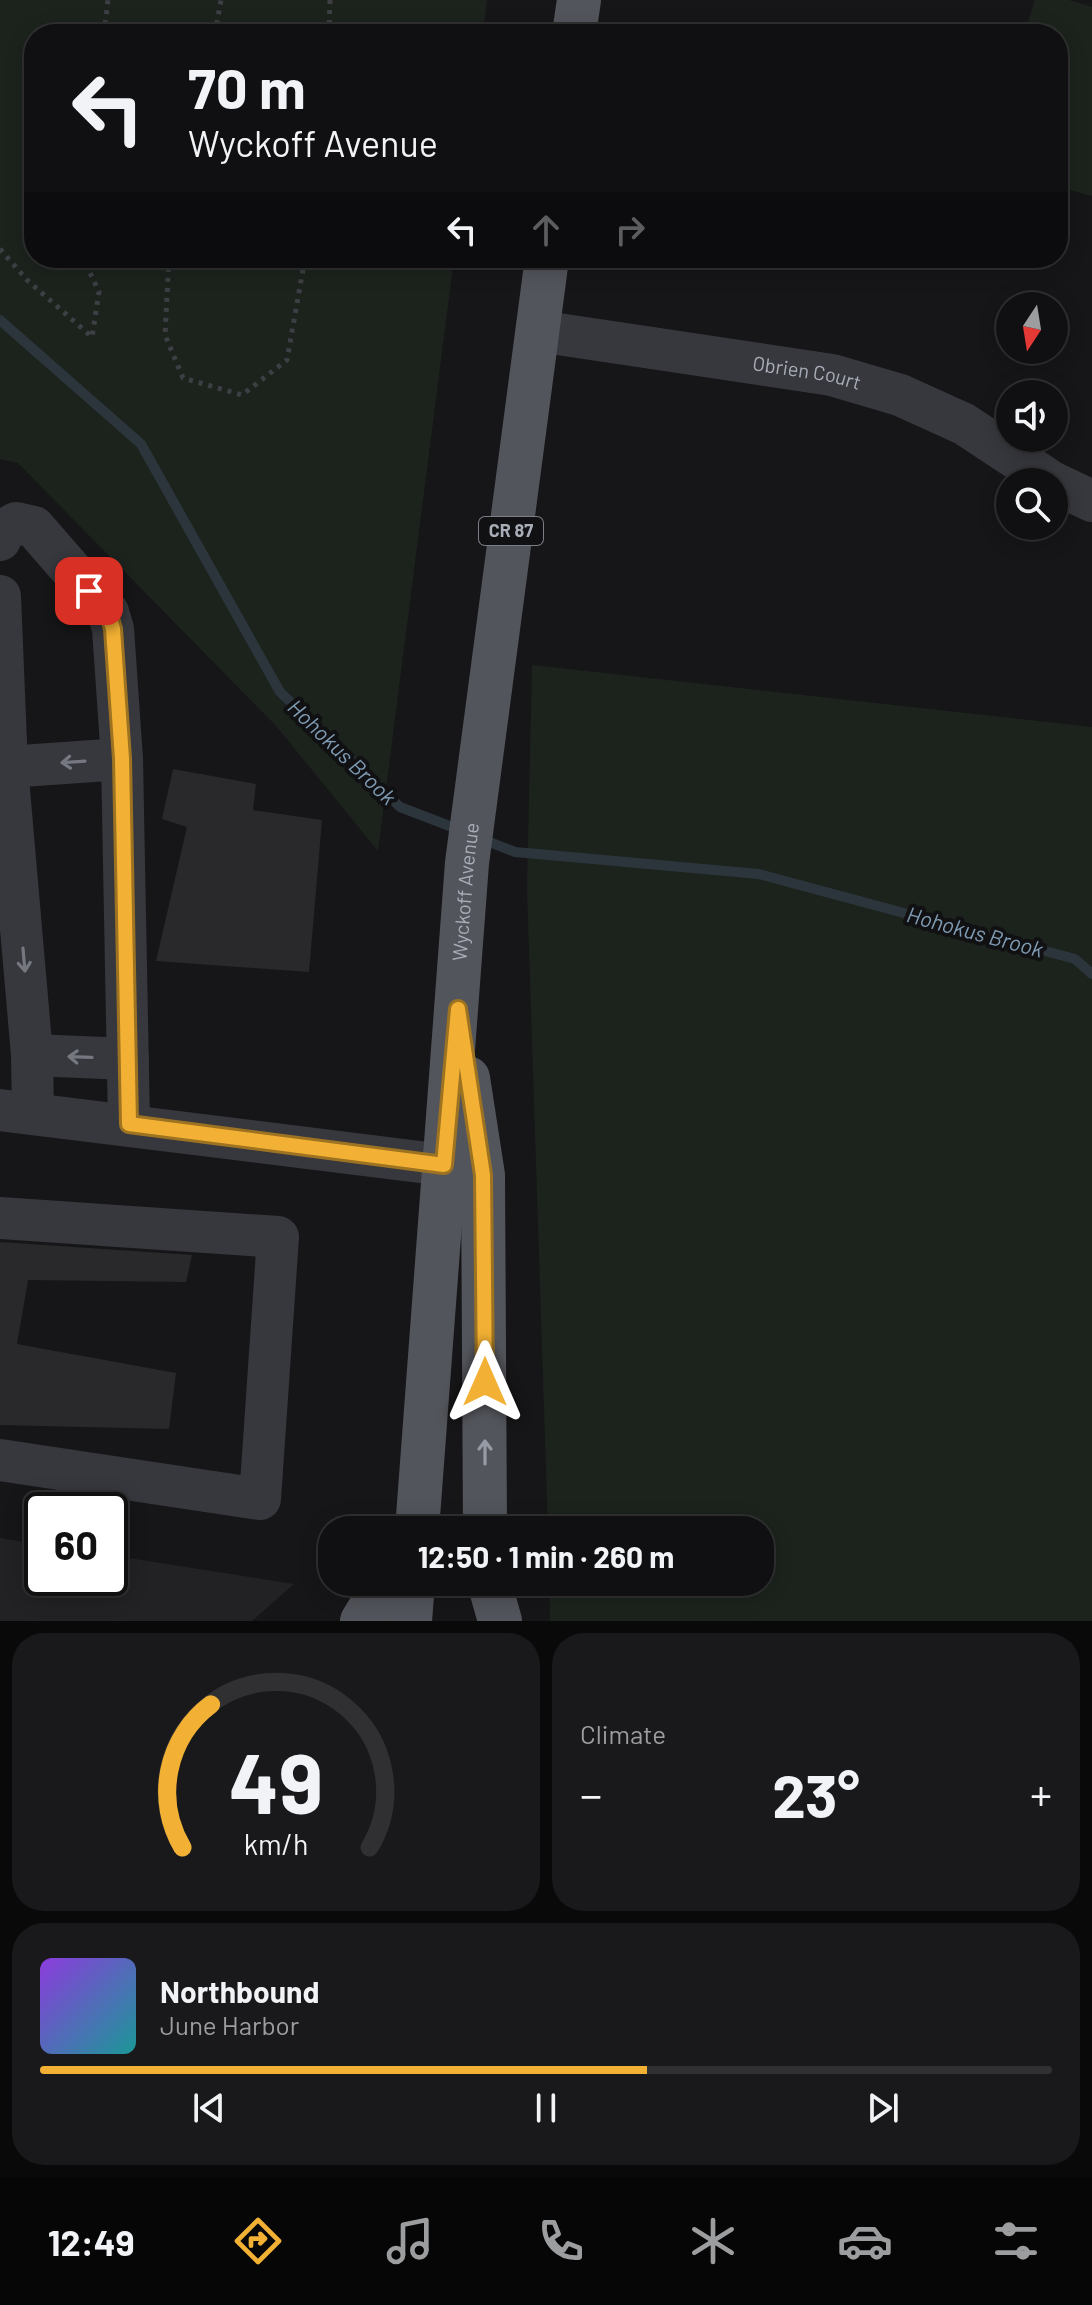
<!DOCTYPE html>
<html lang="en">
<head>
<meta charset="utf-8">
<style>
	body { margin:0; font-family:Barlow,sans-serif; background:#19191b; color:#f1f3f6; height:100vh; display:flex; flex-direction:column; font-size:30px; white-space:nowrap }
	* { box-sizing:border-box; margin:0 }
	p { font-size:26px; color:#9c9d9f }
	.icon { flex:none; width:44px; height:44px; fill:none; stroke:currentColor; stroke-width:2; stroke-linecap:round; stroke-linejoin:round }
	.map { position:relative; height:1621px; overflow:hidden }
	.side { display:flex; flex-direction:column; gap:12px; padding:12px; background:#09090a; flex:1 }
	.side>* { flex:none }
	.guide { position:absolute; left:24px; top:24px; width:1044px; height:244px; border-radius:32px; box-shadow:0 4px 20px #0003,0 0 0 2px #303032; background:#101012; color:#f1f3f6; overflow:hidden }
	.needle { width:52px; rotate:192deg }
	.fabs { position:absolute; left:996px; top:292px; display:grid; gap:16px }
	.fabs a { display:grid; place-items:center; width:72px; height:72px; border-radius:50%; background:#101012; box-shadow:0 4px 20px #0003,0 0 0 2px #303032; font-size:40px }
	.speed { position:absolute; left:24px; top:1492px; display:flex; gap:16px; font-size:40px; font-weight:700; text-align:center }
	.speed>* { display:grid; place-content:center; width:104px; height:104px; border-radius:50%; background:#101012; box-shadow:0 4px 20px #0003,0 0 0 2px #303032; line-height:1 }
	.speed .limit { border:4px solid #111; border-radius:12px; background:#fff; color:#111 }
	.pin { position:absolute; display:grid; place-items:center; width:68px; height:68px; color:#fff; margin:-34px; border-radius:16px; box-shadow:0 4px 12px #0006 }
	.me { position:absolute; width:88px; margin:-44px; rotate:0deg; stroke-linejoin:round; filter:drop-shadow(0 0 6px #0008) }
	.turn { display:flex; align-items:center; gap:28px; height:168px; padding:0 32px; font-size:36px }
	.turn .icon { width:104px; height:104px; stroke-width:2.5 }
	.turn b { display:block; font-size:56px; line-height:68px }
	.lanes { display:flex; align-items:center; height:76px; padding:0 32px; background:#0003; justify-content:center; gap:40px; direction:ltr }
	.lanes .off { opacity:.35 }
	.big { font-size:60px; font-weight:700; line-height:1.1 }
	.side .card { flex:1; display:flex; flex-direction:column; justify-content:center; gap:12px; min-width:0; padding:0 28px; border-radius:32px; background:#19191b }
	.side .dial { align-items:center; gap:0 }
	.dial svg { height:208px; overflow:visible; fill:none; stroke:#303032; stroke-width:7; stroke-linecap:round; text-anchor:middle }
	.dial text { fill:#f1f3f6; stroke:none }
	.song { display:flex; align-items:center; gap:24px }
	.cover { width:96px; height:96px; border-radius:12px; background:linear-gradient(135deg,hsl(270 70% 55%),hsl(180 70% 35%)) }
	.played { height:8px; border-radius:4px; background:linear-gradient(90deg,#f2b134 60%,#303032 60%) }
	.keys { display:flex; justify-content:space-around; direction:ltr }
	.heat { display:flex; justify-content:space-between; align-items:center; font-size:44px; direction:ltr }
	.side .tiles { flex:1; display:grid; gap:12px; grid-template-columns:1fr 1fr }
	.card:last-child { grid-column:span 2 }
	.trip { position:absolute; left:318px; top:1516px; width:456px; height:80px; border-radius:32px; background:#101012; box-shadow:0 4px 20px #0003,0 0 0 2px #303032; font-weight:700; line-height:80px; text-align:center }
	.tab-bar { display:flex; height:128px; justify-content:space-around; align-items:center; background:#060607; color:#9c9d9f }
	.tab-bar .icon { width:56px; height:56px }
	.tab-bar .selected { color:#f2b134 }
	.tab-bar b { font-size:36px; color:#f1f3f6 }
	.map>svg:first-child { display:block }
	.built { fill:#222225 }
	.green { fill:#1c231d }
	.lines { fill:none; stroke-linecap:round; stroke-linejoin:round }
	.stream { stroke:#2c353c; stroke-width:10 }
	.building { fill:#29292c }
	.path { stroke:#3d3f44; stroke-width:5; stroke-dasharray:4 6; stroke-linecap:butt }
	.minor { stroke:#37383d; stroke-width:42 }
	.major { stroke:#53555c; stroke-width:44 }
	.oneway { stroke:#757881 }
	.oneway2 { stroke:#979ba6 }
	.route-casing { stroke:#9d7322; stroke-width:20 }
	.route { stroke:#f2b134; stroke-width:14 }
	.labels { text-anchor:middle; stroke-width:8; stroke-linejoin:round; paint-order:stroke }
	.shield { fill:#111113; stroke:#7b7e86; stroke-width:2 }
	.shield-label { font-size:18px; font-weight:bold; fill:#a8adb8 }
	.street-label { font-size:20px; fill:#a8adb8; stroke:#111113 }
	.water-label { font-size:22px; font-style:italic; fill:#7f9bb3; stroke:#111113 }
</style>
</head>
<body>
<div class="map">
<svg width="1092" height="1621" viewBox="0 0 1092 1621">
	<rect width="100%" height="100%" fill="#161618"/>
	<!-- built -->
	<path class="built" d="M 0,1538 L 42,1545 L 42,1578 L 110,1578 L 110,1555 L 294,1584 L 252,1621 L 0,1621 Z"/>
	<!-- green -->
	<g class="green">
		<path d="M 0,0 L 487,0 L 483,34 L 34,34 L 34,258 L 454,258 L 378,851 L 277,727 L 18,463 L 0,459 Z"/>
		<path d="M 1035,0 L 1069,0 L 1092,7 L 1092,196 L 1058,187 L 1058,34 L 1024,34 Z"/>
		<path d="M 532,665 L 1092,727 L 1092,1621 L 550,1621 L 549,1582 L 760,1582 L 760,1530 L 548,1530 L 527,888 Z"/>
	</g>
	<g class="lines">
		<!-- stream -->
		<g class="stream">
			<path d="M 0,320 L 141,444 L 280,692 L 400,807 L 460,830"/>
			<path d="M 482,839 L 515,852 L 759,874 L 1075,959 L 1092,974"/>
		</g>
	</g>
	<!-- building -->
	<g class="building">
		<path d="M 173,769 L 256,784 L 253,810 L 322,820 L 309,972 L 156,961 L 187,827 L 162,819 Z"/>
		<path d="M 0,1242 L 192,1255 L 186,1282 L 28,1280 L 17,1344 L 176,1373 L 169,1429 L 0,1425 Z"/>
	</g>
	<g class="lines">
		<!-- path -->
		<g class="path">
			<path d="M 104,34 L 108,0"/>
			<path d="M 215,34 L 221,0"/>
			<path d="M 329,34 L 330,0"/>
			<path d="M 0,249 L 27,280 L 92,337 L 99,292 L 83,258"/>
			<path d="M 169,258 L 165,335 L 183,378 L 242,395 L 287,360 L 305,258"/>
		</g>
		<!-- minor -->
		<g class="minor">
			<path id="s1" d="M 538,331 L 832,375 L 900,395 L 964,424 L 1052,482"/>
			<path d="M 1054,483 L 1092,501"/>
			<path d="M 0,540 L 2,531 L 16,523 L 34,527 L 108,612 L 113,629 L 122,759"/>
			<path d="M 0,596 L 7,767"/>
			<path d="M 32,1055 L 128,1059"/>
			<path d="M 0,1110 L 444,1165"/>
			<path d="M 33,1114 L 32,1055 L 7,767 L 122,759 L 129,1124"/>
			<path d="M 0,1218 L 278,1237 L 260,1499 L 0,1460"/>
		</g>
		<!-- major -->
		<g class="major">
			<path d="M 574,34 L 579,0"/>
			<path d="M 468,1078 L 483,1175 L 485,1530"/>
			<path id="s2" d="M 417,1530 L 467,863 L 547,258"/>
			<path d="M 489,1582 L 500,1621"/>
			<path d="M 362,1621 L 386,1582"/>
			<path d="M 410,1621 L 413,1582"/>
		</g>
	</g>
	<!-- one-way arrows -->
	<defs><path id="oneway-shaft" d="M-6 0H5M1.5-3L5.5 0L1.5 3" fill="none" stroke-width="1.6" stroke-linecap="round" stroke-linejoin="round" transform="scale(2)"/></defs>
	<g class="oneway">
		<use href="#oneway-shaft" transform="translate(73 762) rotate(176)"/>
		<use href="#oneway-shaft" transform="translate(24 960) rotate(85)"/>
		<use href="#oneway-shaft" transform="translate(80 1057) rotate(-178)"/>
	</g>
	<use class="oneway2" href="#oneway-shaft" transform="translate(485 1452) rotate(-90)"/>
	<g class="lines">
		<defs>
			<path id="route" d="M 89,591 L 108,612 L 113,629 L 122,759 L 129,1124 L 444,1165 L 458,1009 L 483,1175 L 485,1382"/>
		</defs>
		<!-- route casing -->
		<use href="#route" class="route-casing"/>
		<!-- route -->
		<use href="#route" class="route"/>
	</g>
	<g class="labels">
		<!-- shield labels -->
		<rect class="shield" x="479" y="517" width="64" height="28" rx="6"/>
		<g class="shield-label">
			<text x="511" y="537">CR 87</text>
		</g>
		<!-- street labels -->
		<g class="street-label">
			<text dy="7" stroke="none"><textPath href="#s1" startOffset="272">Obrien Court</textPath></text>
			<text dy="7" stroke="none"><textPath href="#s2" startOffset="640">Wyckoff Avenue</textPath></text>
		</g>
		<!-- water labels -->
		<g class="water-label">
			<text transform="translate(342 752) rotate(44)" y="8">Hohokus Brook</text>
			<text transform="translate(975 932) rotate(15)" y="8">Hohokus Brook</text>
		</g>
	</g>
</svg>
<div class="fabs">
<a><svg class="needle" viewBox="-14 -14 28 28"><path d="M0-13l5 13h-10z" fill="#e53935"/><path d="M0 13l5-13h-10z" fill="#9c9d9f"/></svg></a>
<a><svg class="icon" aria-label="sound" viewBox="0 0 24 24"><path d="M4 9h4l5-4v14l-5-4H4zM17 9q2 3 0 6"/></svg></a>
<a><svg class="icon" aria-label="search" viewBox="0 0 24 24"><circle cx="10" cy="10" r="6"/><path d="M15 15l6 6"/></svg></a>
</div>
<div class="speed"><div class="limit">60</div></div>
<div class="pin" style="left:89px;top:591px;background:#d93025"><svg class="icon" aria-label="arrive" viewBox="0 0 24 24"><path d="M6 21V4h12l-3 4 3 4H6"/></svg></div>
<svg class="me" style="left:485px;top:1382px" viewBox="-20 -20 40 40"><path d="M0-17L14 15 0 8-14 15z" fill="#f2b134" stroke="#fff" stroke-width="4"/></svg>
<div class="trip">12:50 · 1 min · 260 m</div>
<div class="guide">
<div class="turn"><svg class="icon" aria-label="left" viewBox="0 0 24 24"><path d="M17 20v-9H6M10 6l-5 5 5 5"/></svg><div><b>70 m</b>Wyckoff Avenue</div></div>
<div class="lanes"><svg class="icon" aria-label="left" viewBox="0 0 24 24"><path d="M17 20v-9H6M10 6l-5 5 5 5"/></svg><svg class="icon off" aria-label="ahead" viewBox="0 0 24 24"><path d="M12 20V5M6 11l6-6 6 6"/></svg><svg class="icon off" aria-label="right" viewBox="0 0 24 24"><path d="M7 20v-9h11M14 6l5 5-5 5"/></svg></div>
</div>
</div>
<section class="side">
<div class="tiles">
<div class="card dial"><svg viewBox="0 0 100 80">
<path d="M14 69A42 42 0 1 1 86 69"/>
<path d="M14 69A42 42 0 0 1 25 14" stroke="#f2b134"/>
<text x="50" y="56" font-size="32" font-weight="700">49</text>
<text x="50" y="72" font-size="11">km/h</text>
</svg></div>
<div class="card"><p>Climate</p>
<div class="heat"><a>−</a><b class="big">23°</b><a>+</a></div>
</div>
<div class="card">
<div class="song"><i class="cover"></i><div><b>Northbound</b><p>June Harbor</p></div></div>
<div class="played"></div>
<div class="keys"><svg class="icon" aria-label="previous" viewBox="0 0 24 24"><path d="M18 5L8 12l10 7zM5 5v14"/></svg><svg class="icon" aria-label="pause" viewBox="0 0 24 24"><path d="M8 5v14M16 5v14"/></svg><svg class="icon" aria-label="next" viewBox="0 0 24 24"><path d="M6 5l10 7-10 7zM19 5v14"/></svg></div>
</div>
</div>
</section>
<nav class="tab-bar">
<b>12:49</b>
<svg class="icon selected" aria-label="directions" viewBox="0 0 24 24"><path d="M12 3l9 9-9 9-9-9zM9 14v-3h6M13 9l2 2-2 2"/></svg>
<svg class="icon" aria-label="music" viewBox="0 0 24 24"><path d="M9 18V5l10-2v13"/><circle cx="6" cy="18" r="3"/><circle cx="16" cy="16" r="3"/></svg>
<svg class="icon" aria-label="phone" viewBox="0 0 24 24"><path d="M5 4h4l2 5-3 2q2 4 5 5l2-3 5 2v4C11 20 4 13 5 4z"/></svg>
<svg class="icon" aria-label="climate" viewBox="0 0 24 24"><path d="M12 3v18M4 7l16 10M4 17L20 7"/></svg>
<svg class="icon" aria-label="car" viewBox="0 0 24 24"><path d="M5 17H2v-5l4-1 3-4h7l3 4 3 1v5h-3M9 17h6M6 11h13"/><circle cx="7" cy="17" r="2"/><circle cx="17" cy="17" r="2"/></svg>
<svg class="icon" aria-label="filters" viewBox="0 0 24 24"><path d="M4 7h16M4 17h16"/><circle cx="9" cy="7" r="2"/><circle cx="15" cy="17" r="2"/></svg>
</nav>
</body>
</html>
